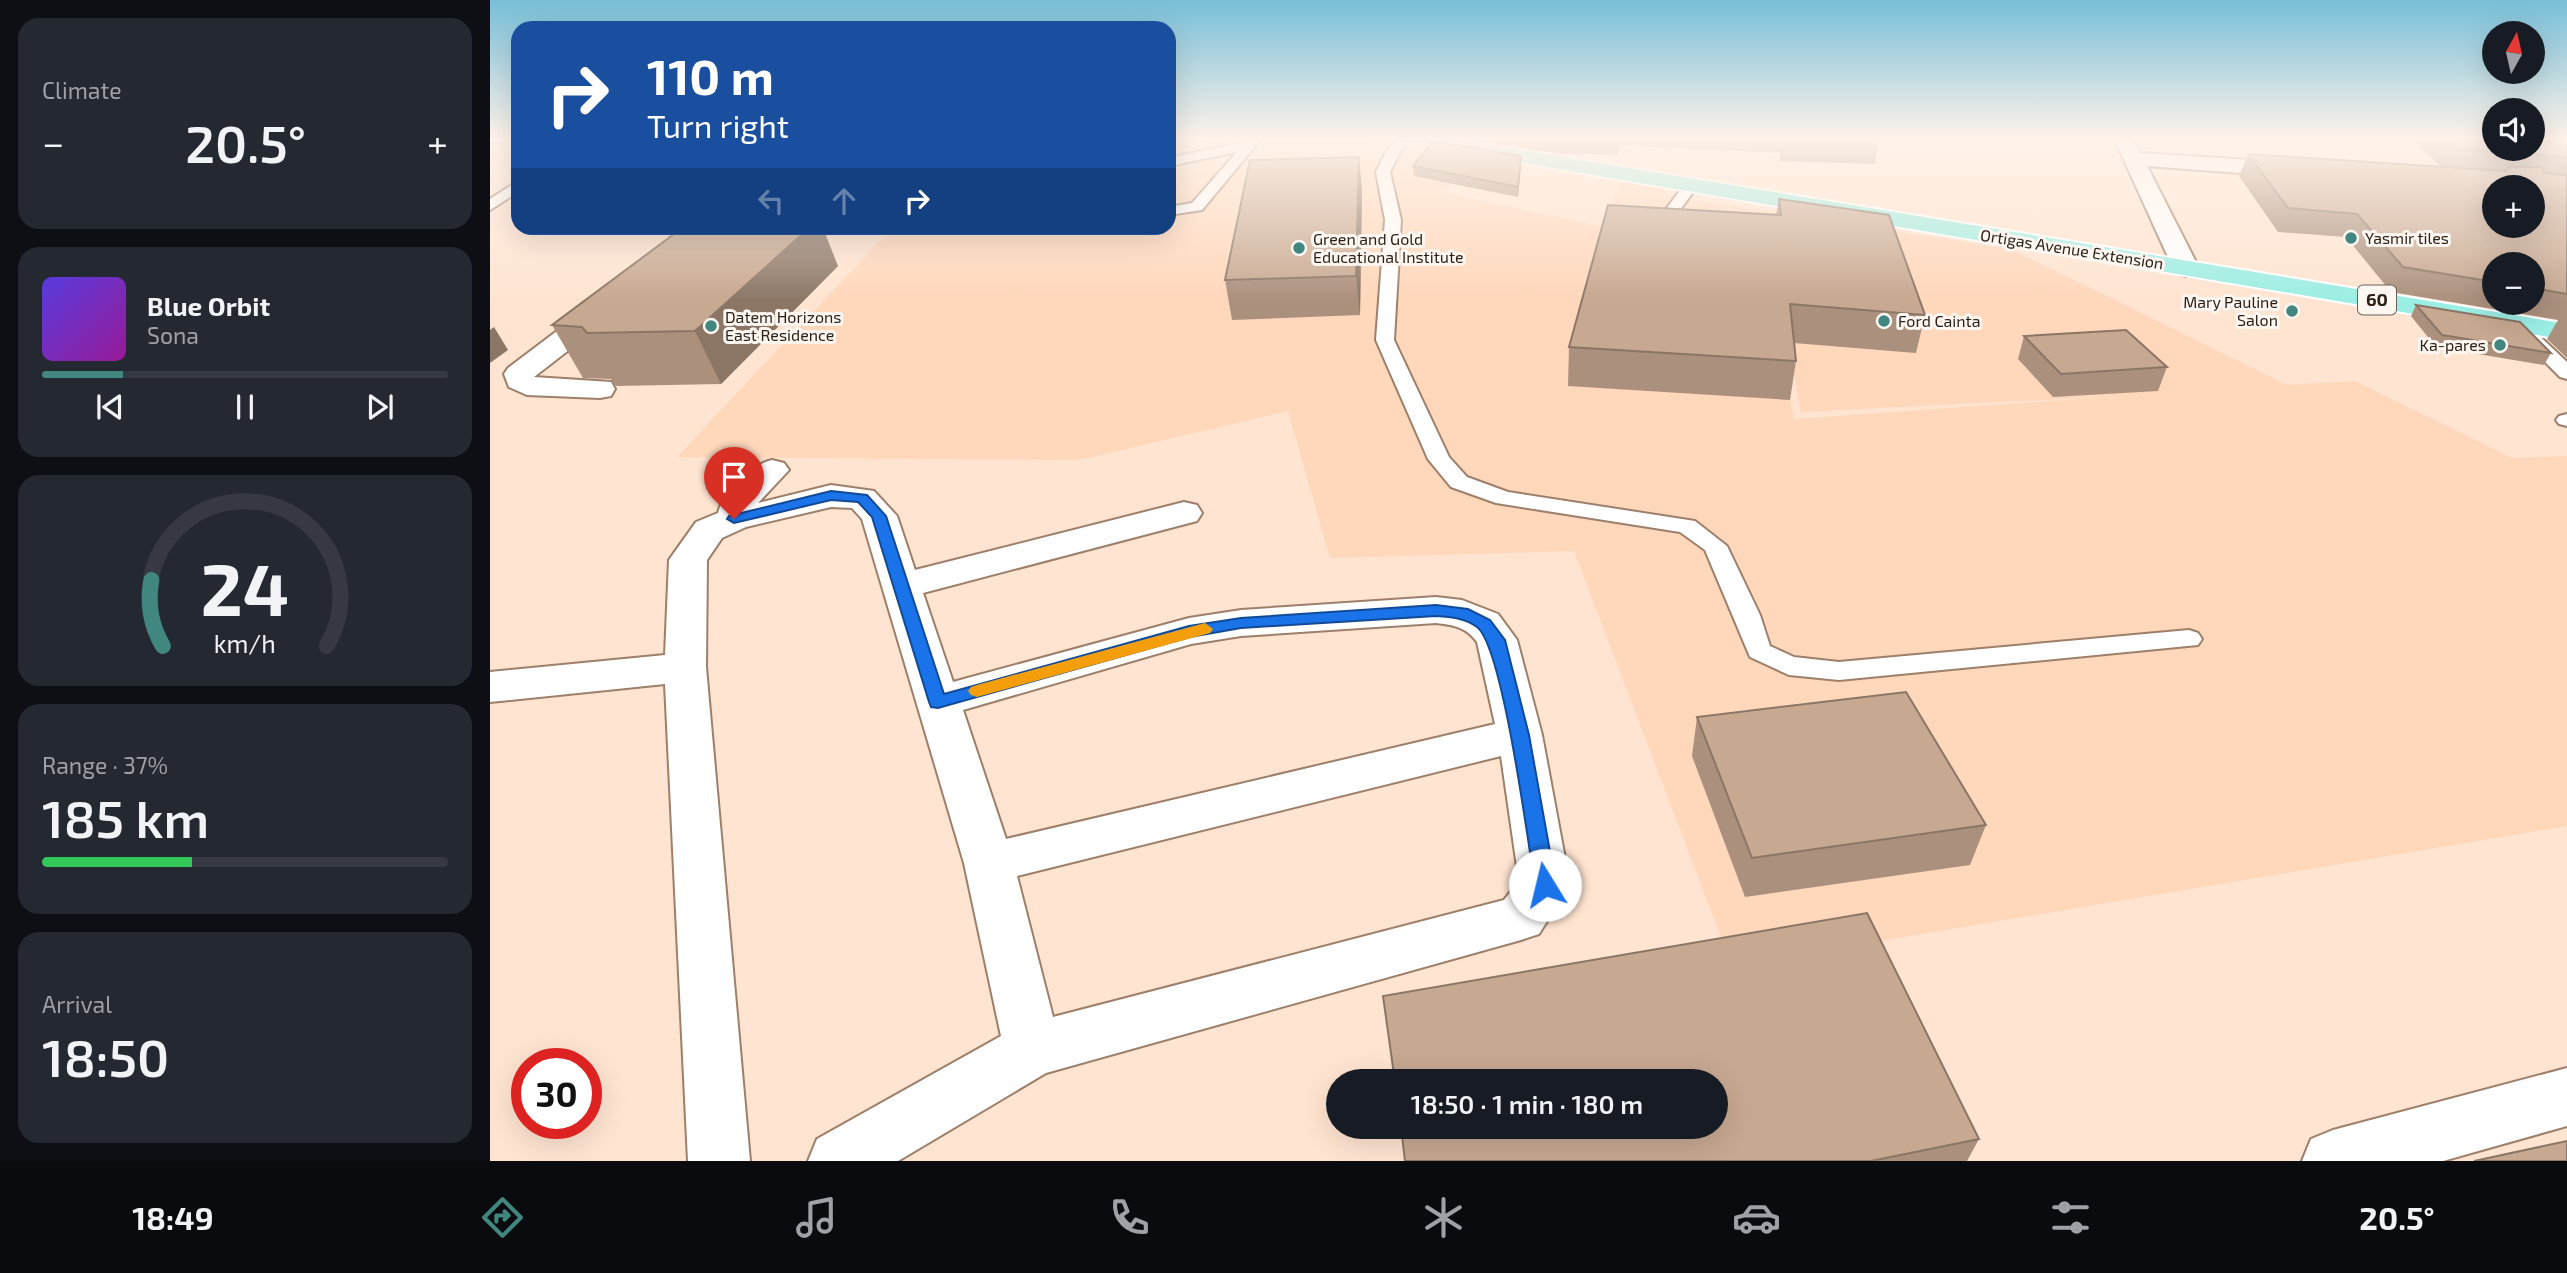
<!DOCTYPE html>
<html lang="en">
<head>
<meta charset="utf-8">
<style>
	body { margin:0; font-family:"Exo 2",sans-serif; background:#242831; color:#f1f3f6; height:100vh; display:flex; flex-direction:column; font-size:26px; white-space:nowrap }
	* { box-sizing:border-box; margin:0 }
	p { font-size:23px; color:#9ea1a6 }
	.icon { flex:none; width:38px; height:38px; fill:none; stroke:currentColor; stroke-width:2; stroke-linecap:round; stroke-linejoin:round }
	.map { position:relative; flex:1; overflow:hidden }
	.panel { display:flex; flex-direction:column; gap:18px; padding:18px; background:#0d0f14; width:490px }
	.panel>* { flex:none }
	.hud { position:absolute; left:21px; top:21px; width:665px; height:214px; border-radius:21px; box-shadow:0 7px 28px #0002; background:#1a4fa0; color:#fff; overflow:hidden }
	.needle { width:46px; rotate:8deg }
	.fabs { position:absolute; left:1992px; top:21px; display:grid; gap:14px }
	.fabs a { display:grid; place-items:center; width:63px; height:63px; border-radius:50%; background:#171b24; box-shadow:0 7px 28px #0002; font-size:35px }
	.speed { position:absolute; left:21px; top:1048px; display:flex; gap:14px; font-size:35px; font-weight:700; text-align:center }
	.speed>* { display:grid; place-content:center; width:91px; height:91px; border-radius:50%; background:#171b24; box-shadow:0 7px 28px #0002; line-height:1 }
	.speed .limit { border:10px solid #d22; background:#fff; color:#111 }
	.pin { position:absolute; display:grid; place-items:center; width:60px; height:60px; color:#fff; margin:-72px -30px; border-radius:50% 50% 50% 0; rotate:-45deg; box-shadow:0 0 7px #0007 }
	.pin .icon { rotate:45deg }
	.me { position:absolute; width:77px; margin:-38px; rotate:351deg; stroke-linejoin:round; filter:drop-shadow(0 0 5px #0008) }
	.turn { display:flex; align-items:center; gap:24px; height:147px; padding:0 21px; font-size:32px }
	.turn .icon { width:91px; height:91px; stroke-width:2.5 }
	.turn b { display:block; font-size:49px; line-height:60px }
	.lanes { display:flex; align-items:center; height:66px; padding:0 21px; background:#0003; justify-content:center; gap:35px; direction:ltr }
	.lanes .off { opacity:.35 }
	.big { font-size:52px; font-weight:600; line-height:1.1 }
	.panel .tile { flex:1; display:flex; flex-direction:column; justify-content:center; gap:10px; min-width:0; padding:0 24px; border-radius:21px; background:#242831 }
	.panel .dial { align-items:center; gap:0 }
	.dial svg { height:182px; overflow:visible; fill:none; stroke:#363941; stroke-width:7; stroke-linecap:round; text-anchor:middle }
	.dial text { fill:#f1f3f6; stroke:none }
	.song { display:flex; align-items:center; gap:21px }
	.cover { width:84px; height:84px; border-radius:10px; background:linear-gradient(135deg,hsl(250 70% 55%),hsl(300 70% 35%)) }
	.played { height:7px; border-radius:4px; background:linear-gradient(90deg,#41877f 20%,#363941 20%) }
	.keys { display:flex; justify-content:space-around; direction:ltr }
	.heat { display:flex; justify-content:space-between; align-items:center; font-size:38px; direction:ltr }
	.charge { height:10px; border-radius:5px; background:linear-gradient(90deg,#34c759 37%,#363941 0) }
	.trip { position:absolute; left:836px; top:1069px; width:402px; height:70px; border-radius:35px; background:#171b24; box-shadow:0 7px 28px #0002; font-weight:600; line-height:70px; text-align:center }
	.menu { display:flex; height:112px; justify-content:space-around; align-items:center; background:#090b0e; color:#9ea1a6 }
	.menu .icon { width:49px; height:49px }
	.menu .current { color:#41877f }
	.menu b { font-size:32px; color:#f1f3f6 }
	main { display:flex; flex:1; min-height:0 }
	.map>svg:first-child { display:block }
	.built { fill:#ffd7bb; fill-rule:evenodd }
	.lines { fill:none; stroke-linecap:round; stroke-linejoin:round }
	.service-casing { stroke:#9d7f6a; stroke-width:4 }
	.minor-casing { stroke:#9d7f6a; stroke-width:4 }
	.primary-casing { stroke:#fff; stroke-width:4 }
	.service { fill:#fff; fill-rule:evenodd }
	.minor { fill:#fff; fill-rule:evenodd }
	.primary { fill:#9beee4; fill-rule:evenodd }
	.wall { fill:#ab907d; fill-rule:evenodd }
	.shaded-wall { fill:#8b7666 }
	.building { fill:#c7a891; stroke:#8b7666; stroke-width:2; fill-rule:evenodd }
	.route { fill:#1a73e8; stroke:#114b97; stroke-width:2 }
	.slow { fill:#f59e0b }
	.poi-dot { fill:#41877f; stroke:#fdf6f1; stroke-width:2.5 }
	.labels { text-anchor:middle; stroke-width:6; stroke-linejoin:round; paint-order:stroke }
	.far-poi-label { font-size:16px; fill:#2b1f16; stroke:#fdf6f1; text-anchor:start }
	.far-street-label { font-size:16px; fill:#2b1f16; stroke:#fdf6f1 }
	.shield { fill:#fdf6f1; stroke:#6a6058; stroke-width:2 }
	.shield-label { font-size:18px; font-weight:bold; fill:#2b1f16 }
</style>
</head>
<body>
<main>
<section class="panel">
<div class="tile"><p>Climate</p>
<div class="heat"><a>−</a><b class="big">20.5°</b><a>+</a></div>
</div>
<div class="tile">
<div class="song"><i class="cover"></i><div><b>Blue Orbit</b><p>Sona</p></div></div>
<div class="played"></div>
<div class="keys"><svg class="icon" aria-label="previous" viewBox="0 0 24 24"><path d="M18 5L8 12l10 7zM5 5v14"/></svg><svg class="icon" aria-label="pause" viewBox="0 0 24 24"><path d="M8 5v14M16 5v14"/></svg><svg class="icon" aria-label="next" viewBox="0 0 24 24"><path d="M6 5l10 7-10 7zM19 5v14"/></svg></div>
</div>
<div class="tile dial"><svg viewBox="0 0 100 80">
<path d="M14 69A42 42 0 1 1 86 69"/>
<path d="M14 69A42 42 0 0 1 9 40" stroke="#41877f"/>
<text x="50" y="56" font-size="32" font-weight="700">24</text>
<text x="50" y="72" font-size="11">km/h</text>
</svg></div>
<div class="tile"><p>Range · 37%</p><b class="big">185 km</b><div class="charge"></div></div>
<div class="tile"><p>Arrival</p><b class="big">18:50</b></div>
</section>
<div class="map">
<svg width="2077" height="1161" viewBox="0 0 2077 1161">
	<rect width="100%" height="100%" fill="#ffe4d1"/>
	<!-- built -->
	<path class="built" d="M 706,138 L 853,138 L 994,160 L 949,192 L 1112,226 L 1130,182 L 1173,189 L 1180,196 L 1521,249 L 1797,385 L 1865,381 L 2022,458 L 2077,456 L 2077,826 L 1242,966 L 1084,551 L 840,558 L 798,411 L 589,460 L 187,457 L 402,228 L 679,228 L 679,146 ZM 1298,342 L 1311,412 L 1631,396 L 1304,419 L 1300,400 Z"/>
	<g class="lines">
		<defs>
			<g id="service">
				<path d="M 759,138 L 772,138 L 712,210 L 679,215 L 679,207 L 702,203 L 747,152 L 679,166 L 679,158 L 755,142 Z"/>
				<path d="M 908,138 L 922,138 L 910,152 L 900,172 L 911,220 L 904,340 L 959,457 L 977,477 L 1018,492 L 1205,521 L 1237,546 L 1270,615 L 1280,646 L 1304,657 L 1349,662 L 1699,630 L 1708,633 L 1712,639 L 1708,645 L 1349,680 L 1299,675 L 1260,657 L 1215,550 L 1190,532 L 1006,503 L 961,487 L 938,459 L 886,340 L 895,220 L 886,172 L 897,150 Z"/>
				<path d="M 28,181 L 28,192 L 0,210 L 0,199 Z"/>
				<path d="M 1201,181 L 1208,185 L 1190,210 L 1214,216 L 1217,219 L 1214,222 L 1209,224 L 1176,215 L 1174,212 L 1196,182 Z"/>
				<path d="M 2036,328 L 2042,329 L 2077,362 L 2077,379 L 2070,377 L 2030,337 L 2027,333 L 2030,329 Z"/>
				<path d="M 2077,414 L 2077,426 L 2069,424 L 2066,420 L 2069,416 Z"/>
			</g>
			<g id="minor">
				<path d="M 1624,138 L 1642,138 L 1650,153 L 1804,163 L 1812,165 L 1815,170 L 1812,175 L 1804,177 L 1657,166 L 1709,268 L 1705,273 L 1696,276 L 1687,273 L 1683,268 Z"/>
				<path d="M 114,301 L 124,303 L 128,309 L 124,315 L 44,377 L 121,382 L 125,389 L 121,396 L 110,398 L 37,395 L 19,387 L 14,374 L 18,368 L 104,303 Z"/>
				<path d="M 282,460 L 294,463 L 299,470 L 268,503 L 341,485 L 384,491 L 407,516 L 425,570 L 694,502 L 707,505 L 712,513 L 707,521 L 433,593 L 463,682 L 699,618 L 751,610 L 946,597 L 972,600 L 1008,614 L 1027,640 L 1052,735 L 1080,885 L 1049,934 L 1031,940 L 556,1073 L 408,1161 L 318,1161 L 327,1139 L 511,1036 L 474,863 L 372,519 L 362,508 L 341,507 L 256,527 L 232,538 L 217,560 L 216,667 L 260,1161 L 198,1161 L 175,684 L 0,702 L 0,672 L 175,655 L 179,560 L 206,522 L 228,513 C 233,491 260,465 282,460 ZM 946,623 C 964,625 976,627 987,642 L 1005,724 L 516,839 L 473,710 L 701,644 L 751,636 ZM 1011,756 L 1029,881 L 1014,900 L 563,1017 L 527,876 Z"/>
				<path d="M 2077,1068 L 2077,1126 L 1953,1161 L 1812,1161 L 1821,1139 L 1843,1130 Z"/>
			</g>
			<path id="primary" d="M 911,138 L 959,138 L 2077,324 L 2077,340 L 921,144 L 914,142 Z"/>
		</defs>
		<!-- service casing -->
		<use href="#service" class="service-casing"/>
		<!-- minor casing -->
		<use href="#minor" class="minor-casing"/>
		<!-- primary casing -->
		<use href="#primary" class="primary-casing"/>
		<!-- service -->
		<use href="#service" class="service"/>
		<!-- minor -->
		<use href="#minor" class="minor"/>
		<!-- primary -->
		<use href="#primary" class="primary"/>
	</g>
	<!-- wall -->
	<g class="wall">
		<path d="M 972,138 L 1388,138 L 1389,141 L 1385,164 L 1290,161 L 1290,153 L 1130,145 L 1127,155 L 1065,153 Z"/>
		<path d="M 1920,138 L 2077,138 L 2077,358 L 2057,339 L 2068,320 L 1901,292 L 1856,237 L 1788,232 L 1749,176 L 1758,154 L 1951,167 ZM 2004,264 L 2042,264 L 2042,303 L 2004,303 Z"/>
		<path d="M 1031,156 L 1028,197 L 924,176 L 923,166 Z"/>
		<path d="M 869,157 L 872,191 L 870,315 L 742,320 L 735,280 Z"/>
		<path d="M 1289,199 L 1435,315 L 1426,353 L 1304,343 L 1306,361 L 1300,400 L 1078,386 L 1079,347 L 1286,215 Z"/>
		<path d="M 348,266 L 231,384 L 126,386 L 121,379 L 93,378 L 62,325 Z"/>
		<path d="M 1926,305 L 2061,353 L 2054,365 L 1946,347 L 1921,316 Z"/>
		<path d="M 1534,336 L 1677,367 L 1668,391 L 1563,397 L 1528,359 Z"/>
		<path d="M 1207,717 L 1496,825 L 1480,865 L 1255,897 L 1202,756 Z"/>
		<path d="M 1489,1139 L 1477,1161 L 915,1161 Z"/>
	</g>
	<!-- shaded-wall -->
	<g class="shaded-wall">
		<path d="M 1127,138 L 1130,138 L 1130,145 L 1127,155 Z"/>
		<path d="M 1031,156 L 1031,165 L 1028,197 L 1028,187 Z"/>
		<path d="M 869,157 L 872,191 L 870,315 L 866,276 Z"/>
		<path d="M 319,228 L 333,228 L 348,266 L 231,384 L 205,331 Z"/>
		<path d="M 4,327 L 18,350 L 0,363 L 0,330 Z"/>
	</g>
	<!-- building -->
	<g class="building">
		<path d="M 1316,138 L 1388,138 L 1389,141 Z"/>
		<path d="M 1954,138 L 2004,138 L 2004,149 L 2042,149 L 2042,138 L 2077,138 L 2077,157 L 1967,149 Z"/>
		<path d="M 943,141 L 1031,156 L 1028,187 L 923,166 Z"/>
		<path d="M 1758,154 L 2016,171 L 2018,167 L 2052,167 L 2054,173 L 2077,175 L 2077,294 L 2042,288 L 2042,264 L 2004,264 L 2004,282 L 1913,267 L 1867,214 L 1798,208 ZM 2004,187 L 2042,187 L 2042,226 L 2004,226 Z"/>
		<path d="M 869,157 L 866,276 L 735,280 L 760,160 Z"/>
		<path d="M 1289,199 L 1399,215 L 1435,315 L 1300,304 L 1306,361 L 1079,347 L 1118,205 L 1291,215 Z"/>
		<path d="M 192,228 L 319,228 L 205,331 L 97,333 L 92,327 L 62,325 Z"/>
		<path d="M 1926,305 L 2030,322 L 2061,353 L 1952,335 Z"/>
		<path d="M 1636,330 L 1677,367 L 1571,374 L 1534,336 Z"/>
		<path d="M 1416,692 L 1496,825 L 1262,858 L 1207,717 Z"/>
		<path d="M 1377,913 L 1489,1139 L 1381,1161 L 915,1161 L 911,1127 L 1227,1127 L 1227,1082 L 905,1082 L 893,996 Z"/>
		<path d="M 2077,1141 L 2077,1161 L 1984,1161 Z"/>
	</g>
	<!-- sky -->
	<linearGradient id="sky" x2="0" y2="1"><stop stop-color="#77bed8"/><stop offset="0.46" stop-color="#fff3ea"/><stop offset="1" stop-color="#fff3ea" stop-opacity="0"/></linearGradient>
	<rect width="2077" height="301" fill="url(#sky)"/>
	<!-- route -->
	<path class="route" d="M 341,491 L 377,495 L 396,516 L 454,694 L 699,626 L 751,618 L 946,605 L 978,609 L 1000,620 L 1015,640 L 1039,735 L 1066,885 L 1063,892 L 1055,894 L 1048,892 L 1045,885 C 1038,843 1013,647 987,627 C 975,618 961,617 946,616 L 751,628 L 700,637 L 448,708 L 441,707 L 439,702 L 382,517 L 368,502 L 341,500 L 244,523 L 237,519 L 239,516 Z"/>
	<!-- slow -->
	<path class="slow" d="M 715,623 L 723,629 L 720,633 L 487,697 L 481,695 L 478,691 L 481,687 L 487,685 Z"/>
	<!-- markers -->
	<g class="poi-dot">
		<circle cx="1861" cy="238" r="7"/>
		<circle cx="809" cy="248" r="7"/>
		<circle cx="1802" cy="311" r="7"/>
		<circle cx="1394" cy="321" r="7"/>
		<circle cx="221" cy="326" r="7"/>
		<circle cx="2010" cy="345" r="7"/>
	</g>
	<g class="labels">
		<!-- far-poi labels -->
		<g class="far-poi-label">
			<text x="1875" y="244">Yasmir tiles</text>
			<text x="823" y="245">Green and Gold<tspan x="823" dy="18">Educational Institute</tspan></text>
			<text x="1788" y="308" text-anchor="end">Mary Pauline<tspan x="1788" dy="18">Salon</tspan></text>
			<text x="235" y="323">Datem Horizons<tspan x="235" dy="18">East Residence</tspan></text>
			<text x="1408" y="327">Ford Cainta</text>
			<text x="1996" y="351" text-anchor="end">Ka-pares</text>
		</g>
		<!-- far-street labels -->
		<g class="far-street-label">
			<text transform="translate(1582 249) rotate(9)" y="6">Ortigas Avenue Extension</text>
		</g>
		<!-- shield labels -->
		<rect class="shield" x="1868" y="285.5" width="38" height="29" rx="5"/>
		<g class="shield-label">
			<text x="1887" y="306">60</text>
		</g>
	</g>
</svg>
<div class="fabs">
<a><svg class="needle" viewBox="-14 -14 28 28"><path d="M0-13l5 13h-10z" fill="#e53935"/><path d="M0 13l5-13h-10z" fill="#9ea1a6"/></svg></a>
<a><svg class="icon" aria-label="sound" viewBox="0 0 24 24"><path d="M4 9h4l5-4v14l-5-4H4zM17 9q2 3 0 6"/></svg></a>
<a>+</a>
<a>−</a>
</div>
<div class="speed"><div class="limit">30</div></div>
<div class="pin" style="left:244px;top:519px;background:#d93025"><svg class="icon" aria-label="arrive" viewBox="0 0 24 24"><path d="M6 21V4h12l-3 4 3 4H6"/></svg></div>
<svg class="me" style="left:1055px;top:885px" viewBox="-20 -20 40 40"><circle r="19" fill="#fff"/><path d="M0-13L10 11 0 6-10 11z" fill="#1a73e8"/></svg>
<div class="trip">18:50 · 1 min · 180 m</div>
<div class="hud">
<div class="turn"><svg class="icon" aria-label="right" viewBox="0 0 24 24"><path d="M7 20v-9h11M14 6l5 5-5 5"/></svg><div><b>110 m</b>Turn right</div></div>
<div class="lanes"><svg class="icon off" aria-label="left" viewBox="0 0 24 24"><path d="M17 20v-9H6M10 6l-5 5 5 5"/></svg><svg class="icon off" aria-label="ahead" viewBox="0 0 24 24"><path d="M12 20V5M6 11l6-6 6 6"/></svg><svg class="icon" aria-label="right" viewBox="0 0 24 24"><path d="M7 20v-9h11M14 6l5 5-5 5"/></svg></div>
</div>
</div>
</main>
<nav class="menu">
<b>18:49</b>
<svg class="icon current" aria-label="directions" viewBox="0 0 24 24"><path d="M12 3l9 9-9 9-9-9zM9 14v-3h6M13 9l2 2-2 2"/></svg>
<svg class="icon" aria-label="music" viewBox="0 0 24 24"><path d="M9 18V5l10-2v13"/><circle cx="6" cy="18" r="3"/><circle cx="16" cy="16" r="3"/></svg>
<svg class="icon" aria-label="phone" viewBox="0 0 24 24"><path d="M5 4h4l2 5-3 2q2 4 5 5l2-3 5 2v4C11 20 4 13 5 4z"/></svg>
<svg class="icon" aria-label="climate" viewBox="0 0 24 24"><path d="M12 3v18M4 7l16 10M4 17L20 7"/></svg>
<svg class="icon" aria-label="car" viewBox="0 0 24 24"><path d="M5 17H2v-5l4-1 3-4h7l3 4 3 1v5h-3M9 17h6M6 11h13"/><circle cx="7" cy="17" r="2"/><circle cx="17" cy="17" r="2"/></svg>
<svg class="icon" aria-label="filters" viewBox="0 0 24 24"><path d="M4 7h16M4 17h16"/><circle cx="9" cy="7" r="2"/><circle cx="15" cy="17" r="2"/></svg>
<b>20.5°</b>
</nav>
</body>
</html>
